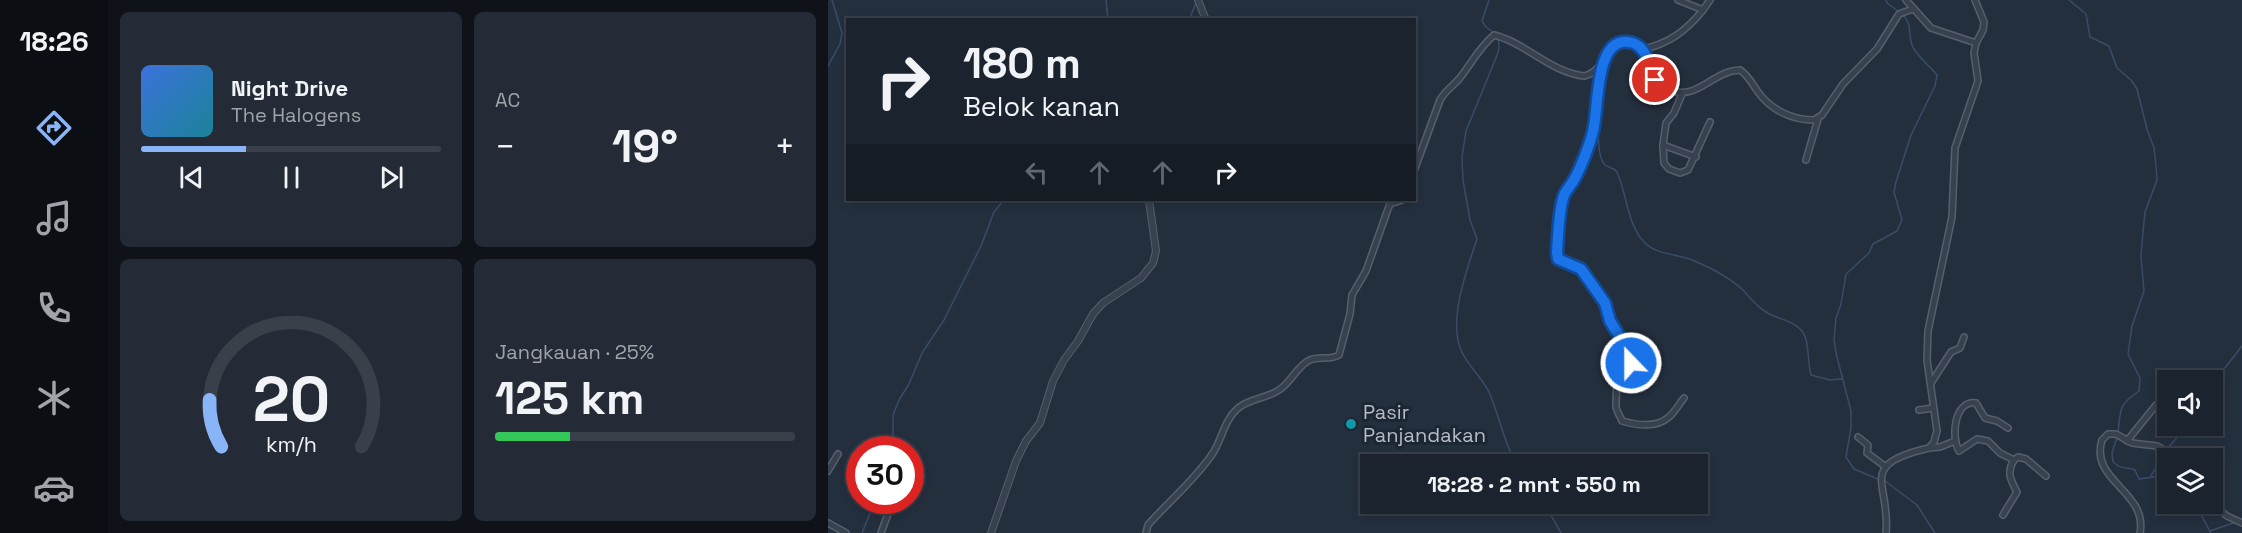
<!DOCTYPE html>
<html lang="id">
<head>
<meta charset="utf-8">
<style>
	body { margin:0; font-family:"Space Grotesk",sans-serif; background:#242b36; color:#f1f3f6; height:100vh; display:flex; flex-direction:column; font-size:22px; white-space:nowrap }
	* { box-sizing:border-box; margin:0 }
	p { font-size:20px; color:#a0a4aa }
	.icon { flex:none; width:33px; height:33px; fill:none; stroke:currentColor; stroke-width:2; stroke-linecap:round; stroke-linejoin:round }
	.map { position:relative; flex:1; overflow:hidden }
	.details { display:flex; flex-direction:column; gap:12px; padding:12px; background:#0f1319; width:720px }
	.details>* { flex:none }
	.banner { position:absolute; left:18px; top:18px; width:570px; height:183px; border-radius:0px; box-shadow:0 3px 9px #0003,0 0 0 2px #39404a; background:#1b232e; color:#f1f3f6; overflow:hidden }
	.fabs { position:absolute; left:1329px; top:370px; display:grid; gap:12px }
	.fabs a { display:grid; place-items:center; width:66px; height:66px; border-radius:0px; background:#1b232e; box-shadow:0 3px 9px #0003,0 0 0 2px #39404a; font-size:30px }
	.speed { position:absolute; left:18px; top:436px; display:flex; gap:12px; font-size:30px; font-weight:700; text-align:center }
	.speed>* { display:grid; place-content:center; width:78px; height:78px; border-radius:50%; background:#1b232e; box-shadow:0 3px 9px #0003,0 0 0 2px #39404a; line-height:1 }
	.speed .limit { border:9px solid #d22; background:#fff; color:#111 }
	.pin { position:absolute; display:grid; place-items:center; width:51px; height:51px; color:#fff; margin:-26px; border:3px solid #fff; border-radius:50%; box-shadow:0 2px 6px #0007 }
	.me { position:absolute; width:66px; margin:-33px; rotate:338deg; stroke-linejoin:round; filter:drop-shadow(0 0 4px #0008) }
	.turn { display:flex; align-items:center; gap:21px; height:126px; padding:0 18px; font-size:27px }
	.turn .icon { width:78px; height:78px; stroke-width:2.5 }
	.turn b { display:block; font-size:42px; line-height:51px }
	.lanes { display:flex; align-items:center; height:57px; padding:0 18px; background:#0003; justify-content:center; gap:30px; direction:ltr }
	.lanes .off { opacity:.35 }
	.big { font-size:45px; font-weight:800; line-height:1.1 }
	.details .card { flex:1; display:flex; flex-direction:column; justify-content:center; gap:9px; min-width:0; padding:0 21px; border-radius:9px; background:#242b36 }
	.details .dial { align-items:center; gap:0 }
	.dial svg { height:156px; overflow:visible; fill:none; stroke:#39404a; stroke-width:7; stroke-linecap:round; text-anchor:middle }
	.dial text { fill:#f1f3f6; stroke:none }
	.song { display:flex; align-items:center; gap:18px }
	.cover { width:72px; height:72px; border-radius:9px; background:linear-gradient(135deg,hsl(220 70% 55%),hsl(190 70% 35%)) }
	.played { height:6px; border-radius:3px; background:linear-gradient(90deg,#8ab4f8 35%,#39404a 35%) }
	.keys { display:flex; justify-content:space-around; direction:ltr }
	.heat { display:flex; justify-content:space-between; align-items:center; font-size:33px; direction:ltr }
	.charge { height:9px; border-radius:4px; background:linear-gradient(90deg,#34c759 25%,#39404a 0) }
	.details .tiles { flex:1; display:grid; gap:12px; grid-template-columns:repeat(2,1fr) }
	.trip { position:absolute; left:532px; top:454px; width:348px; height:60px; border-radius:0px; background:#1b232e; box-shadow:0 3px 9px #0003,0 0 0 2px #39404a; font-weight:800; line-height:60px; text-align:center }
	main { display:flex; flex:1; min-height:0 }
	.dock { display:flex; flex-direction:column; width:108px; justify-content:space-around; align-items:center; background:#0b0e12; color:#a0a4aa }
	.dock .icon { width:42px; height:42px }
	.dock .active { color:#8ab4f8 }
	.dock b { font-size:27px; color:#f1f3f6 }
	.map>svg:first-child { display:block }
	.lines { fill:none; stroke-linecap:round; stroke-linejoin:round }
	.stream { stroke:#394c67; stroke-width:1.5 }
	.minor-casing { stroke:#565f6c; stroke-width:8 }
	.tertiary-casing { stroke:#565f6c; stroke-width:8 }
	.minor { stroke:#38414e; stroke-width:5 }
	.tertiary { stroke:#38414e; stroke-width:6 }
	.route-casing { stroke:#114b97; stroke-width:15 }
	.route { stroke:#1a73e8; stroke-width:10 }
	.culture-dot { fill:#0f9aa8; stroke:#1d2633; stroke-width:2 }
	.labels { text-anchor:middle; stroke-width:6; stroke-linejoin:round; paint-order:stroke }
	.poi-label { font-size:20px; fill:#b4bcc9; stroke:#1d2633; text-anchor:start }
</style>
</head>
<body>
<main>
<nav class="dock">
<b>18:26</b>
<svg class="icon active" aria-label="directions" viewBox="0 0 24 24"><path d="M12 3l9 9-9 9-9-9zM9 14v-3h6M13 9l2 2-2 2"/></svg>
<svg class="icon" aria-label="music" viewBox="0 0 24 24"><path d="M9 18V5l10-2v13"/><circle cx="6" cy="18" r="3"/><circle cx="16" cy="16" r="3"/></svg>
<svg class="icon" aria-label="phone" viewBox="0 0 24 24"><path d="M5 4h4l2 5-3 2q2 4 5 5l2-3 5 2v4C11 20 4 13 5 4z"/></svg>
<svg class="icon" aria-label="climate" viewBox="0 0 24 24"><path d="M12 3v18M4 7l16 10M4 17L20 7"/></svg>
<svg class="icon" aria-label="car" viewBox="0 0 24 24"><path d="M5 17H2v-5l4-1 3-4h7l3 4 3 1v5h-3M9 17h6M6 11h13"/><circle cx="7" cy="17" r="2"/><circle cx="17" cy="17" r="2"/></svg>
</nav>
<section class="details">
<div class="tiles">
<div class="card">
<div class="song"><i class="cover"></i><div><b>Night Drive</b><p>The Halogens</p></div></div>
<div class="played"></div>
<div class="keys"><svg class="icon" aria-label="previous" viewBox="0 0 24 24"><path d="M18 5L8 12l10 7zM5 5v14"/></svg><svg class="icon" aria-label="pause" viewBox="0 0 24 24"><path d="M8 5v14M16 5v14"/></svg><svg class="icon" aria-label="next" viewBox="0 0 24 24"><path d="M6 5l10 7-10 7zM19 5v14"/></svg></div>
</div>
<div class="card"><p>AC</p>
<div class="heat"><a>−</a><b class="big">19°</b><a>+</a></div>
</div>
<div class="card dial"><svg viewBox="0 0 100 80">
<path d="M14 69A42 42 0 1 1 86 69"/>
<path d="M14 69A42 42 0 0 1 8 45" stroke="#8ab4f8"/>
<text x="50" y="56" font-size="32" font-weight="700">20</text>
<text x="50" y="72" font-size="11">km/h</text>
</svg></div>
<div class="card"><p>Jangkauan · 25%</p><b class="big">125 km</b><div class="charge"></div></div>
</div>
</section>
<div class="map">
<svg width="1414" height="533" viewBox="0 0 1414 533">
	<rect width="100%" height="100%" fill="#242f3e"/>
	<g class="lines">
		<!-- stream -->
		<g class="stream">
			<path d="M 278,0 L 280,20"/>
			<path d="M 661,0 L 654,21 L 658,27 L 668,34"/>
			<path d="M 1058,0 L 1059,3 L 1070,11"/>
			<path d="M 1241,0 L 1258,14 L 1262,37 L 1281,46 L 1289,68 L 1303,80 L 1309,89 L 1319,129 L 1326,148 L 1328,166 L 1329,180 L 1317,212 L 1315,232 L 1313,256 L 1316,291 L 1304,326 L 1300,354 L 1312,378 L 1311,391 C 1290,405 1293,409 1290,432"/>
			<path d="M 361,20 L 368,3"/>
			<path d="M 670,38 L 671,47 L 670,53 L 638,131 L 634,157 L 635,180 L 642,220 L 649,239 C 639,269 620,319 633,350 C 639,365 653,376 661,392 C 671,416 676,441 688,465"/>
			<path d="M 0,66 L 12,44 L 14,33 L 4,0"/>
			<path d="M 772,94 C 771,106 767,157 777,165 C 781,168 785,167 789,172 C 799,194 799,225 817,243 C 829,255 850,254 864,260 C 881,267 902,278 915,290 C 924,300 933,311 946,316 C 955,320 967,322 974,331 C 982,342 979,362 983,375 L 1002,380 L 1014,379"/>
			<path d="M 1384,416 L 1388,402 L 1389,378 L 1414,346"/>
			<path d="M 1289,437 L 1284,453 L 1285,462 C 1297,472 1297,465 1307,470 L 1311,479 L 1332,476 L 1340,477"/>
			<path d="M 58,450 L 65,434 L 65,415 L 71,400 L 81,384 L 94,353 L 116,320 L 153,246 L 166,212 L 176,200"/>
			<path d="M 1338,450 L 1354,432 L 1376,426"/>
			<path d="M 1323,476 L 1336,454"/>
			<path d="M 1052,480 L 1026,469 L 1018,457 L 1023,428 L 1023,411 L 1008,353 L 1006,339 L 1008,318 L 1013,304 L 1018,274 L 1041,253 L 1045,244 L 1069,231 L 1074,220 L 1066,192 L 1068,182 L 1083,135 L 1107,86 L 1109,75 C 1102,66 1092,59 1086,49 C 1078,37 1087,26 1074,14"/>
			<path d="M 1057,481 L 1089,505 L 1107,533"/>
			<path d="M 714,504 L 724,517 L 733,533"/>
			<path d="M 1367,504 L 1383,533"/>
			<path d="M 1382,531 L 1408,522"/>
			<path d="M 34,533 L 47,501"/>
		</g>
		<defs>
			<g id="minor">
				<path d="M 1078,0 L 1103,28 L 1148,43"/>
				<path d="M 875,10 L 882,0"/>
				<path d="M 815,49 C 841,44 859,30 875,10 L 850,0"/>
				<path d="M 775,64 L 769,95 L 765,133 L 749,175 L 736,194 L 729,256 L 730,259 L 753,269 L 777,303 L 782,321 L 804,360 L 801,366 L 791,367 C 789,371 788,400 788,407 C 789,412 792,416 794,421 C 808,425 829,428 841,417 C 847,412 851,404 856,398"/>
				<path d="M 854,94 L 846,113 L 838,123 L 835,145 L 836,163 L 841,169 L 852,173 L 860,170 L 882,122"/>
				<path d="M 835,145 L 868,157"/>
				<path d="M 978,160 L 990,119"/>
				<path d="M 586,171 L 612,100 C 617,91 624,87 631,79 C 644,63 649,50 666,35 C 698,43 722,72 756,76 C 776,72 778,45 792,42 C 823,34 817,79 839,89 C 869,103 883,71 912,70 C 920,75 925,85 930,92 C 943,110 964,120 986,120 L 994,115 L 1015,84 L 1049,49 L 1071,14 L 1085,9"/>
				<path d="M 1103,383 L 1123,352 L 1132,348 L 1136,337"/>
				<path d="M 1091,410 L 1105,408"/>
				<path d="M 1030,437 L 1040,445 L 1039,453 L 1058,467"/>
				<path d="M 1299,441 L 1328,405"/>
				<path d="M 1101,448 L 1112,447 L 1127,441"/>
				<path d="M 1186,460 L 1190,457 L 1198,459 L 1218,476"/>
				<path d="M 0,471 L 10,454"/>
				<path d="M 1384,504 L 1399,516 L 1414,523"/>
				<path d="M 1175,515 L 1189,492 C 1183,481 1178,472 1186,460 L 1172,453 L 1160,441 L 1149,439 L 1131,451 C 1123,437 1126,400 1148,403 L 1157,418 L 1169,421 L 1180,428"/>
				<path d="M 0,523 L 18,533"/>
				<path d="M 53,533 L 60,514"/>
				<path d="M 318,533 L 320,525 C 341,501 367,480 385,453 C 394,439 396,421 409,409 C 421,398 438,399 451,390 C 463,382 468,368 480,361 C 489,355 502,361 511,355 L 522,314 L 524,295 L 538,271 L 560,209 L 562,204 L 574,200"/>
				<path d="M 1058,533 C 1063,483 1027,465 1101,448 L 1106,442 L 1109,431 L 1099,360 L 1100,331 L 1124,217 L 1127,148 L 1150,81 L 1146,53 L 1148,43 L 1155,30 L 1156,22 L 1147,0"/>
				<path d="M 1312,533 C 1320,491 1261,481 1274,440 L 1280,434 L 1288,434 L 1304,443 L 1329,446 L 1351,459"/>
			</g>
			<g id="tertiary">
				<path d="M 370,0 L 378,20"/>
				<path d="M 163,533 L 188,461 L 198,441 L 212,423 L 225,381 L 236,360 L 250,341 L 265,314 L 275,303 L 313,278 L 325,263 L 328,251 L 321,200"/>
			</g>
		</defs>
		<!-- minor casing -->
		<use href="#minor" class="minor-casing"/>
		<!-- tertiary casing -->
		<use href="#tertiary" class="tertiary-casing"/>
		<!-- minor -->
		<use href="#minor" class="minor"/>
		<!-- tertiary -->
		<use href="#tertiary" class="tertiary"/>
	</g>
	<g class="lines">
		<defs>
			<path id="route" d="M 803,363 L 797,345 L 782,321 L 777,303 L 753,269 L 730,259 L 729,252 C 730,238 731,204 737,193 C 740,188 744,184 747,178 C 753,167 762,144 765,131 C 771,110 766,38 800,42 C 818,43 821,65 827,80"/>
		</defs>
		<!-- route casing -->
		<use href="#route" class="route-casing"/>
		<!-- route -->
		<use href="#route" class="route"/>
	</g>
	<!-- markers -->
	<circle class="culture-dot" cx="523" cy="424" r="6"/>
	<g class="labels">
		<!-- poi labels -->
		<g class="poi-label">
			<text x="535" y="419">Pasir<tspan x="535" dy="23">Panjandakan</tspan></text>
		</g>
	</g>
</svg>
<div class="fabs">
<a><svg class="icon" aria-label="sound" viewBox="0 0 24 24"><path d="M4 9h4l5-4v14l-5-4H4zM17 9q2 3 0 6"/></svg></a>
<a><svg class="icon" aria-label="layers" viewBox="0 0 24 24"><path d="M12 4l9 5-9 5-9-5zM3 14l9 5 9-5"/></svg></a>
</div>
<div class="speed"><div class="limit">30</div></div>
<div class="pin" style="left:827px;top:80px;background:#d93025"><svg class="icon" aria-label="arrive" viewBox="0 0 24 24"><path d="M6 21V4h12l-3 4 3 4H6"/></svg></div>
<svg class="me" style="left:803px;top:363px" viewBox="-20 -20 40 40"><circle r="17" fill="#1a73e8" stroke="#fff" stroke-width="3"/><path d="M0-11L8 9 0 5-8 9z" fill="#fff"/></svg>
<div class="trip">18:28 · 2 mnt · 550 m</div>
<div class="banner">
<div class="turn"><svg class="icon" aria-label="right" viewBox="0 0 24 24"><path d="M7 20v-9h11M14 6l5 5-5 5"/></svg><div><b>180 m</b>Belok kanan</div></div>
<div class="lanes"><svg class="icon off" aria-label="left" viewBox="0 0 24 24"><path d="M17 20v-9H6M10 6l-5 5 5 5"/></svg><svg class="icon off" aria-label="ahead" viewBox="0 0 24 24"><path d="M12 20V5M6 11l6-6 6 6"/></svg><svg class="icon off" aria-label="ahead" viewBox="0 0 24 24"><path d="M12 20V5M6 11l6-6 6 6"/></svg><svg class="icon" aria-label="right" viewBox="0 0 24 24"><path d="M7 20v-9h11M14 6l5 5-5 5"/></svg></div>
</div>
</div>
</main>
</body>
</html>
